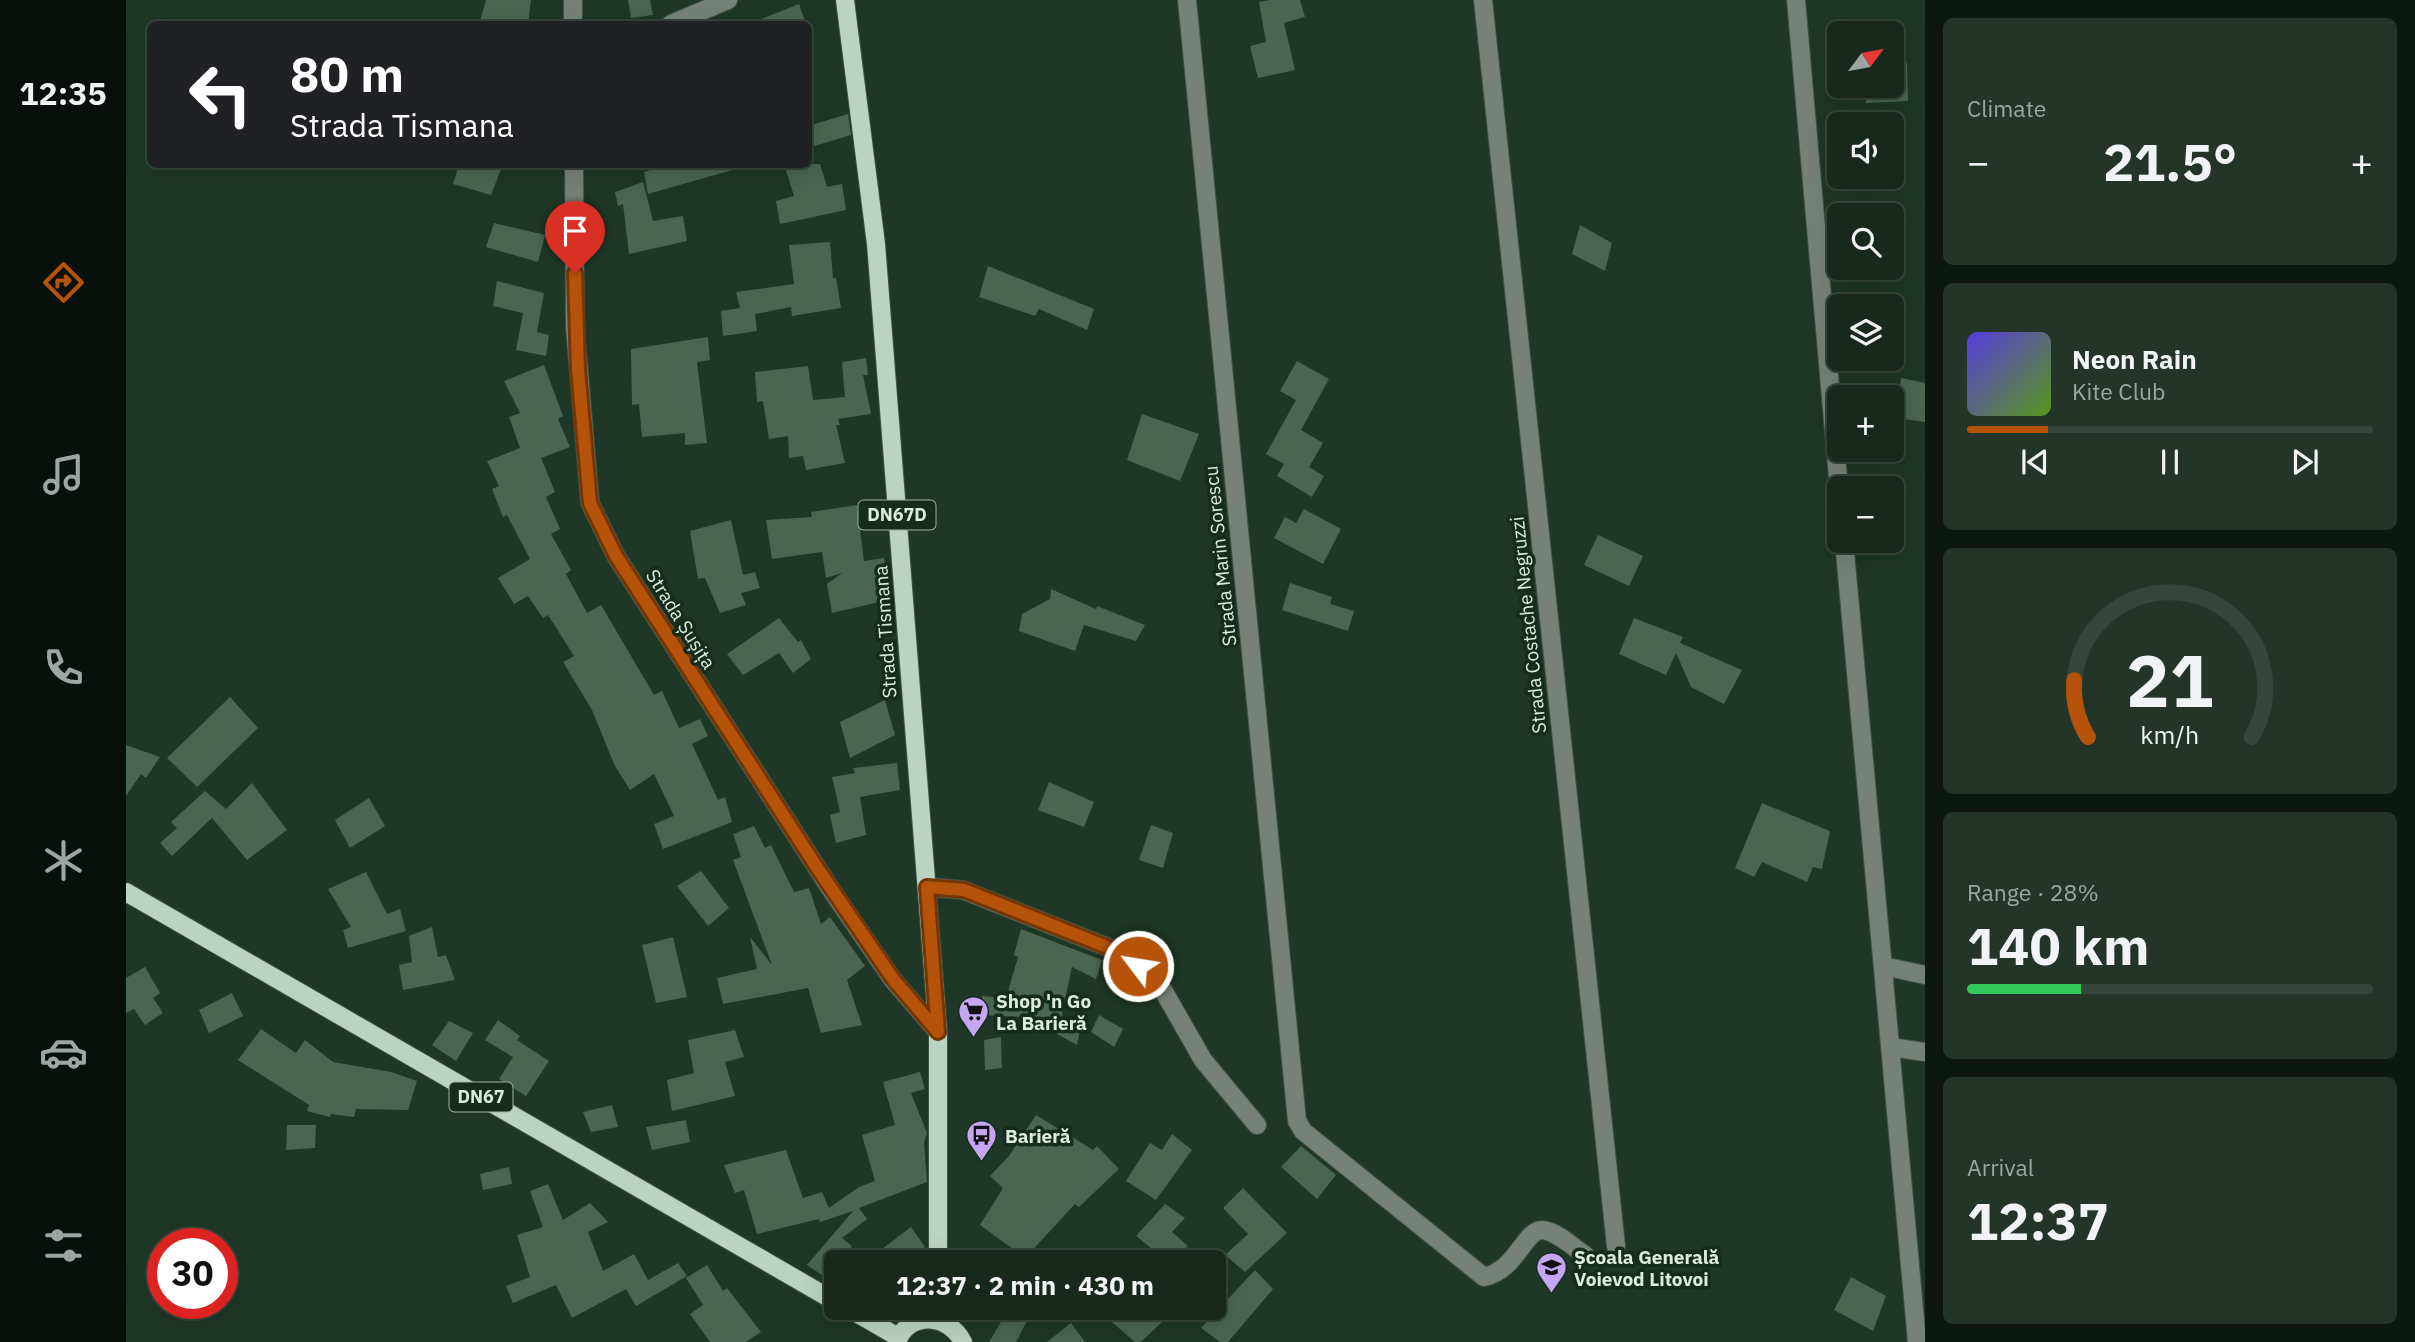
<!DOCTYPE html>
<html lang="en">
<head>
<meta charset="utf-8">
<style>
	body { margin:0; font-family:"IBM Plex Sans",sans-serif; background:#233529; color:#f1f3f6; height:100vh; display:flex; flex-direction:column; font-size:26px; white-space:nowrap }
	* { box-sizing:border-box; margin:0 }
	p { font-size:23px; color:#9ea6a3 }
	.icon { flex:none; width:38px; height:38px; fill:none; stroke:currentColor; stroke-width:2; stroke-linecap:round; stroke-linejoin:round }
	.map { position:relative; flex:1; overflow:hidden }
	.sheet { display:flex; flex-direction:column; gap:18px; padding:18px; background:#0c170f; width:490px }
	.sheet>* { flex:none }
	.hud { position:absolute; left:21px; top:21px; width:665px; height:147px; border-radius:10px; box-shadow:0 7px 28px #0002,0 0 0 2px #35453b; background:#202124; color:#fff; overflow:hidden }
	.needle { width:46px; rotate:58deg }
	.fabs { position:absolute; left:1701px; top:21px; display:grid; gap:14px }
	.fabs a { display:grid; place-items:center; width:77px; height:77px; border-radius:10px; background:#16291c; box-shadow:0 7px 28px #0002,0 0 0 2px #35453b; font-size:35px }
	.speed { position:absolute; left:21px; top:1228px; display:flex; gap:14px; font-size:35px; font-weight:700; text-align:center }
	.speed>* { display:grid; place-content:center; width:91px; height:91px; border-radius:50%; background:#16291c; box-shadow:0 7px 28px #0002,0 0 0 2px #35453b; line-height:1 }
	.speed .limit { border:10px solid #d22; background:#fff; color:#111 }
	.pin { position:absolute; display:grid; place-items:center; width:60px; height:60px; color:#fff; margin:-72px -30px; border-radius:50% 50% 50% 0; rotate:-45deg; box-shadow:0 0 7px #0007 }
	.pin .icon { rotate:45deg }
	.me { position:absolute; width:77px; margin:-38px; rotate:301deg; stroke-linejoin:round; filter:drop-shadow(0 0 5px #0008) }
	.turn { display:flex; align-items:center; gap:24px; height:147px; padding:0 28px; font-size:32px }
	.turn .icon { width:91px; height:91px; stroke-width:2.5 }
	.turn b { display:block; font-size:49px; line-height:60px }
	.big { font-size:52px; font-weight:800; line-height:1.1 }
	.sheet .card { flex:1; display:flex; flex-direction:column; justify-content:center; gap:10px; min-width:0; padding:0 24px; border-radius:10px; background:#233529 }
	.sheet .dial { align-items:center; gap:0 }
	.dial svg { height:182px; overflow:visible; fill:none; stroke:#35453b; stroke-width:7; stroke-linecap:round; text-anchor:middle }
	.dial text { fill:#f1f3f6; stroke:none }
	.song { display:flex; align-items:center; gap:21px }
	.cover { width:84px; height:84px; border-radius:10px; background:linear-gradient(135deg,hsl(250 70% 55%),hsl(90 70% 35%)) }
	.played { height:7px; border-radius:4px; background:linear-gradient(90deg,#b45309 20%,#35453b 20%) }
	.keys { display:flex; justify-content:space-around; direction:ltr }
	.heat { display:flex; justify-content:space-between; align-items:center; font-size:38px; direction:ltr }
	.charge { height:10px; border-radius:5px; background:linear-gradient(90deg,#34c759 28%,#35453b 0) }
	.trip { position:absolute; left:698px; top:1250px; width:402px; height:70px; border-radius:10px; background:#16291c; box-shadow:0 7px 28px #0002,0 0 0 2px #35453b; font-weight:800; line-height:70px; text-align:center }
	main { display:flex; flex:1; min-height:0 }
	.dock { display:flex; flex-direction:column; width:126px; justify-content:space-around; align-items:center; background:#09100b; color:#9ea6a3 }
	.dock .icon { width:49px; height:49px }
	.dock .on { color:#b45309 }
	.dock b { font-size:32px; color:#f1f3f6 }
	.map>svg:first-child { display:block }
	.building { fill:#4a6552 }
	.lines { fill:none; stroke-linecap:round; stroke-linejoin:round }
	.minor-casing { stroke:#3c5444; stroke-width:20 }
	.major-casing { stroke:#3c5444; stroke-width:20 }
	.minor { stroke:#768279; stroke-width:18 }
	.major { stroke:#bbd4c2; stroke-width:18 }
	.route-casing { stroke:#753606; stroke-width:18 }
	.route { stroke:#b45309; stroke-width:12 }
	.labels { text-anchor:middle; stroke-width:7; stroke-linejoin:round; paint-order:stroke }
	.shield { fill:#142d1d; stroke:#a0b2a6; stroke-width:2 }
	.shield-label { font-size:18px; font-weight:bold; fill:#dcebe0 }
	.street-label { font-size:19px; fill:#dcebe0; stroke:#142d1d }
	.poi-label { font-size:19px; font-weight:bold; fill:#dcebe0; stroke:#142d1d; text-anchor:start }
</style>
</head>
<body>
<main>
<nav class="dock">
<b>12:35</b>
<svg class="icon on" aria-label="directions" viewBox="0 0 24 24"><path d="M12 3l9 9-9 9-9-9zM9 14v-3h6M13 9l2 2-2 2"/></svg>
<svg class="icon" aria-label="music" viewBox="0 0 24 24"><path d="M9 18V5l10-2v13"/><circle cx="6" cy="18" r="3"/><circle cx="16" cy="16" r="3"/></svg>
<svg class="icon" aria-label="phone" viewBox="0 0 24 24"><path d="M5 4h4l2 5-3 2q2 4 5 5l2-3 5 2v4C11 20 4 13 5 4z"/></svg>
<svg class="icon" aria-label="climate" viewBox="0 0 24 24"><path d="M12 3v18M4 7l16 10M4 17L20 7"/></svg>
<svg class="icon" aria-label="car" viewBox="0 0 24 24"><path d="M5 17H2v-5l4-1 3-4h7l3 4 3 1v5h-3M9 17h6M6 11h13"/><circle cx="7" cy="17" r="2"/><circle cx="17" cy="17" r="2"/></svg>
<svg class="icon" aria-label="filters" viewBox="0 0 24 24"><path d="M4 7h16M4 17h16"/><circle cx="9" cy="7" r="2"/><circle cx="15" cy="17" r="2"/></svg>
</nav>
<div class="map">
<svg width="1799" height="1342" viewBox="0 0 1799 1342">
	<rect width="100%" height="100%" fill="#1e3726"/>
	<!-- building -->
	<g class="building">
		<path d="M 360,0 L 405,0 L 402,24 L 353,24 Z"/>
		<path d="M 502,0 L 524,0 L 527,15 L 505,18 Z"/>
		<path d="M 1143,0 L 1174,0 L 1179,17 L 1158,23 L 1169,70 L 1132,78 L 1124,46 L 1140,42 L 1133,2 Z"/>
		<path d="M 673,4 L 680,24 L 623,24 Z"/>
		<path d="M 1781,63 L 1782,101 L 1740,103 L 1740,86 L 1766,86 L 1766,64 Z"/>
		<path d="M 722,114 L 725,135 L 682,148 L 682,126 Z"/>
		<path d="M 333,164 L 377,164 L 365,195 L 327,184 Z"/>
		<path d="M 543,164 L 609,164 L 610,169 L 522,194 L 518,172 Z"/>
		<path d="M 658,164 L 694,164 L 701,187 L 716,184 L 720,210 L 654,224 L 650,201 L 668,196 Z"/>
		<path d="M 517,182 L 527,221 L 557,216 L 561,241 L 503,254 L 497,204 L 492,206 L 489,192 Z"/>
		<path d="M 368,223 L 419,235 L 412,262 L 360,247 Z"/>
		<path d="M 1454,225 L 1486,243 L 1479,271 L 1446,254 Z"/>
		<path d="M 704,242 L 707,278 L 710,278 L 715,308 L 666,316 L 665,307 L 629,314 L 631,331 L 597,336 L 595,311 L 614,308 L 610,292 L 668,284 L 663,245 Z"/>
		<path d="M 862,266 L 968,309 L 961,330 L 913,309 L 909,316 L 853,297 Z"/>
		<path d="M 371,281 L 418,293 L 411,332 L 423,335 L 420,356 L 390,350 L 397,313 L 367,306 Z"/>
		<path d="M 582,337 L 584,360 L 571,362 L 581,443 L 559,445 L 559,433 L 516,437 L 513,404 L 506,405 L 505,349 Z"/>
		<path d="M 740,358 L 742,375 L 737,375 L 745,414 L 712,419 L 714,425 L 710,425 L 719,463 L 680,470 L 677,456 L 663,458 L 662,436 L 643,439 L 637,401 L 631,402 L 629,372 L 682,366 L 687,400 L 719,397 L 716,362 Z"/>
		<path d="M 1171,361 L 1203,379 L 1175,430 L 1197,443 L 1183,467 L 1198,476 L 1186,497 L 1151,476 L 1158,464 L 1140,454 L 1170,400 L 1154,391 Z"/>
		<path d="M 418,365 L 437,416 L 432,419 L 444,447 L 415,458 L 429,492 L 420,497 L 434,529 L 425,534 L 445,570 L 440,574 L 461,613 L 475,605 L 528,695 L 536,691 L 553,728 L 574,719 L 582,736 L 566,744 L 592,800 L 599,797 L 606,822 L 537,849 L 528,824 L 548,816 L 528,774 L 504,790 L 488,764 L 466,710 L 437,662 L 448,656 L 422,615 L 417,618 L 402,596 L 388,604 L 372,578 L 404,559 L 381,515 L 377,517 L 366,489 L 373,486 L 361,461 L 394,448 L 383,417 L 394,413 L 378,381 Z"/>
		<path d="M 1775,378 L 1799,383 L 1799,422 L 1770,418 Z"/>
		<path d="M 1016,414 L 1073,434 L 1054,481 L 1001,460 Z"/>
		<path d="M 731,505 L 738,561 L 758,558 L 766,599 L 706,613 L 701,584 L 716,573 L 700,578 L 696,552 L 646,559 L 640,520 L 686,517 L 685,512 Z"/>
		<path d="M 1178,509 L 1215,529 L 1197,564 L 1148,538 L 1159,517 L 1170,523 Z"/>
		<path d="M 605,520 L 617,575 L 629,572 L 634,588 L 615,593 L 620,605 L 594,613 L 579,578 L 572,579 L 564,531 Z"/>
		<path d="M 1472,535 L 1517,556 L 1503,586 L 1458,565 Z"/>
		<path d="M 1164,583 L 1206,597 L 1204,604 L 1228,611 L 1222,631 L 1156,610 Z"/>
		<path d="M 925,589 L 970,609 L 971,606 L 1019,625 L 1010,641 L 958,625 L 949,651 L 893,631 L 896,614 L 924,599 Z"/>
		<path d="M 653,618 L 672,642 L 675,640 L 685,659 L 667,673 L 653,653 L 617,675 L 601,654 Z"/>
		<path d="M 1508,618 L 1557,637 L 1554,643 L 1616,670 L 1598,704 L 1565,687 L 1550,653 L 1540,675 L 1493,654 Z"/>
		<path d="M 104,697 L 132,728 L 71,787 L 41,758 Z"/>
		<path d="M 759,700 L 769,735 L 724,758 L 714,722 Z"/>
		<path d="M 0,745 L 34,757 L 20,778 L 15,774 L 0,796 Z"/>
		<path d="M 771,763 L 774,790 L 734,797 L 740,835 L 710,843 L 704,815 L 714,812 L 706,777 L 729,773 L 727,768 Z"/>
		<path d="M 923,782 L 968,802 L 958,827 L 912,810 Z"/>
		<path d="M 126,783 L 161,830 L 121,860 L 86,818 L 46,856 L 34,843 L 51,828 L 45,822 L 79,791 L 100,809 Z"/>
		<path d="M 243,798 L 259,826 L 224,848 L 209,820 Z"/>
		<path d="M 1636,803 L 1704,831 L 1696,869 L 1687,867 L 1681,882 L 1636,862 L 1628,877 L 1609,868 Z"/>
		<path d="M 1025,825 L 1047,833 L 1037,868 L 1013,860 Z"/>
		<path d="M 628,826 L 639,848 L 645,845 L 668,892 L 683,888 L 695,924 L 704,917 L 739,966 L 721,980 L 736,1025 L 695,1033 L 682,988 L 597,1004 L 591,978 L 631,969 L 624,937 L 646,965 L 607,860 L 615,857 L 607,834 Z"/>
		<path d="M 575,871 L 603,908 L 582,926 L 551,886 Z"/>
		<path d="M 240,872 L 261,914 L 274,909 L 280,931 L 222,948 L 217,930 L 225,927 L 202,889 Z"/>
		<path d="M 306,927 L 312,957 L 320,955 L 329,980 L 277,990 L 273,965 L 286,962 L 283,936 Z"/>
		<path d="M 895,929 L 976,960 L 970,979 L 946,967 L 935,1019 L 856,1015 L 856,996 L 880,998 L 892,957 L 888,955 Z"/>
		<path d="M 547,937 L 561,997 L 530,1003 L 516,945 Z"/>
		<path d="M 19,967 L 34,993 L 27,998 L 37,1013 L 19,1025 L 8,1009 L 0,1013 L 0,978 Z"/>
		<path d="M 106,993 L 117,1016 L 83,1033 L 73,1010 Z"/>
		<path d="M 973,1015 L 997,1029 L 988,1047 L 965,1032 Z"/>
		<path d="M 372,1020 L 394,1036 L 391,1040 L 423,1061 L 400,1096 L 373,1079 L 387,1057 L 359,1040 Z"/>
		<path d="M 323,1021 L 347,1033 L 330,1061 L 306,1045 Z"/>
		<path d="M 956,1021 L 951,1045 L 920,1028 Z"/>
		<path d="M 135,1029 L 170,1053 L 179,1040 L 207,1062 L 265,1072 L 291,1081 L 282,1110 L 230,1109 L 228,1117 L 205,1114 L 204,1117 L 181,1111 L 183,1105 L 112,1060 Z"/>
		<path d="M 609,1030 L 618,1057 L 599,1062 L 609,1096 L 546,1111 L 541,1080 L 568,1073 L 562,1040 Z"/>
		<path d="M 875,1037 L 876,1068 L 859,1070 L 858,1040 Z"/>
		<path d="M 794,1072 L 799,1089 L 785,1093 L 801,1133 L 798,1142 L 801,1182 L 733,1208 L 741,1219 L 716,1238 L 726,1246 L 699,1277 L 681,1265 L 727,1211 L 694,1222 L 693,1219 L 631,1234 L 618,1190 L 609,1193 L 598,1165 L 660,1150 L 677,1198 L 696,1192 L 703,1208 L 733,1187 L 749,1181 L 736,1135 L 769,1125 L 757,1082 Z"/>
		<path d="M 486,1105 L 492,1127 L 465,1132 L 457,1112 Z"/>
		<path d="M 910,1115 L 967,1150 L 971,1146 L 993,1169 L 953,1207 L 949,1204 L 899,1258 L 854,1225 L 877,1188 L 864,1176 L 883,1156 Z"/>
		<path d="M 560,1120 L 564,1142 L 526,1150 L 520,1127 Z"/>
		<path d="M 161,1125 L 190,1125 L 189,1148 L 160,1150 Z"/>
		<path d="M 1046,1134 L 1066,1150 L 1030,1200 L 1000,1181 L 1024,1143 L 1036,1150 Z"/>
		<path d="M 1175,1146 L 1210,1175 L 1191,1199 L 1155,1167 Z"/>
		<path d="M 383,1167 L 386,1184 L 357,1190 L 354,1174 Z"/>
		<path d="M 422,1184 L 437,1220 L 464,1203 L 482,1222 L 462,1232 L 477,1271 L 508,1254 L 522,1280 L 552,1263 L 561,1276 L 510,1306 L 500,1289 L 446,1318 L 430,1285 L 387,1303 L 380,1286 L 404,1277 L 391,1235 L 417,1227 L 404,1191 Z"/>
		<path d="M 1117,1188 L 1161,1233 L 1119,1272 L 1099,1255 L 1122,1234 L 1097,1208 Z"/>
		<path d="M 1039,1204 L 1059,1218 L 1046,1232 L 1062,1246 L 1046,1262 L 1024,1262 L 1031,1253 L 1010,1236 Z"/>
		<path d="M 785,1227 L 799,1247 L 782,1262 L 769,1262 L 756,1249 Z"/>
		<path d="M 581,1265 L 597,1291 L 601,1288 L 635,1332 L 620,1342 L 584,1342 L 564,1314 L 577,1305 L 560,1278 Z"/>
		<path d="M 1129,1270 L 1147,1289 L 1102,1342 L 1094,1342 L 1075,1328 Z"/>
		<path d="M 1725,1277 L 1760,1296 L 1747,1331 L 1708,1310 Z"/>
		<path d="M 884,1307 L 908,1307 L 890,1342 L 863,1342 Z"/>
		<path d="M 991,1307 L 1028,1307 L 1038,1320 L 1015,1342 L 1009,1342 L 980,1317 Z"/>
		<path d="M 945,1323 L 959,1342 L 921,1342 Z"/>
	</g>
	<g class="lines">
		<defs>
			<g id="minor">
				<path d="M 447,0 L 447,24"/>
				<path d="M 1061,0 L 1171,1121 L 1177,1131 L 1358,1277 C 1391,1270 1398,1230 1416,1230 C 1431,1231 1448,1248 1460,1256"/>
				<path d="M 1357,0 L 1490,1246"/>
				<path d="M 1670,0 L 1713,489"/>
				<path d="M 545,24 L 602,0"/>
				<path d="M 448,164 L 449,327 L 464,503 L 490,556 L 706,891 L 767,980 L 812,1032"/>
				<path d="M 1718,541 L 1791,1342"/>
				<path d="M 801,887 L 837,890 L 981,947 L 1012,966 L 1037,990 L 1077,1060 L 1131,1125"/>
				<path d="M 1757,966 L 1799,975"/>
				<path d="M 1764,1047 L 1799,1052"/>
			</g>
			<g id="major">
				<path d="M 719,0 L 750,244 L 812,1032 L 812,1262"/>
				<path d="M 0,892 L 710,1302"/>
				<path d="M 720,1307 L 772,1337"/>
				<path d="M 771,1342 C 783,1310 823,1314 837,1342"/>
			</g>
		</defs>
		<!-- minor casing -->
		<use href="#minor" class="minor-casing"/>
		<!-- major casing -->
		<use href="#major" class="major-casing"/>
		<!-- minor -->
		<use href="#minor" class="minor"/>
		<!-- major -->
		<use href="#major" class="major"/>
	</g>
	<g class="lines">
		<defs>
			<path id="route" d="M 449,273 L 452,369 L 464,503 L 490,556 L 692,869 L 767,979 L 812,1032 L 801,887 L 838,890 L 981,947 L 1012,966"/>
		</defs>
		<!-- route casing -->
		<use href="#route" class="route-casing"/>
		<!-- route -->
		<use href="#route" class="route"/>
	</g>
	<!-- icons -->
	<defs>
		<symbol id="supermarket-pin" viewBox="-11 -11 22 30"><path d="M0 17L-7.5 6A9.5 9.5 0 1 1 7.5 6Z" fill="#c5a7f1" stroke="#142d1d"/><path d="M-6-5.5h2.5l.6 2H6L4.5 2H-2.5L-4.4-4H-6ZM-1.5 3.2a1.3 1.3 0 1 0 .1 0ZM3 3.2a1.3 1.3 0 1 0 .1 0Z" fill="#111"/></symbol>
		<symbol id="bus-pin" viewBox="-11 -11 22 30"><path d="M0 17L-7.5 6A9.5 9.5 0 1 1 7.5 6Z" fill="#c5a7f1" stroke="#142d1d"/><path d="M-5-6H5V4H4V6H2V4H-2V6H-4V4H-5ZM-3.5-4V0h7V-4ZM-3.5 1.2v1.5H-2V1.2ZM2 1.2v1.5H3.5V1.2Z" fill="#111"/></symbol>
		<symbol id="school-pin" viewBox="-11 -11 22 30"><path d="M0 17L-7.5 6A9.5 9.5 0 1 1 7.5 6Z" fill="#c5a7f1" stroke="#142d1d"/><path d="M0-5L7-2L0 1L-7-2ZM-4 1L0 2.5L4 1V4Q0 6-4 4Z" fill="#111"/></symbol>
	</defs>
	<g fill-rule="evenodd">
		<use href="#supermarket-pin" x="830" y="994" width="35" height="47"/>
		<use href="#bus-pin" x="838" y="1118" width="35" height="47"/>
		<use href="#school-pin" x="1408" y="1250" width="35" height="47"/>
	</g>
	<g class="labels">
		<!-- shield labels -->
		<g class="shield">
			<rect x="732.5" y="500.5" width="77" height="29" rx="5"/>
			<rect x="323.5" y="1082.5" width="63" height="29" rx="5"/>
		</g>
		<g class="shield-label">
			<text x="771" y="521">DN67D</text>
			<text x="355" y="1103">DN67</text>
		</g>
		<!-- street labels -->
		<g class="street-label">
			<text transform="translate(1094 556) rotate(-96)" y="7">Strada Marin Sorescu</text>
			<text transform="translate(555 619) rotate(58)" y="7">Strada Șușița</text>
			<text transform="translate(1402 625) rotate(-96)" y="7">Strada Costache Negruzzi</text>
			<text transform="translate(759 632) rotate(-94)" y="7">Strada Tismana</text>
		</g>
		<!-- poi labels -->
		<g class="poi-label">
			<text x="870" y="1008">Shop 'n Go<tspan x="870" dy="22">La Barieră</tspan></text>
			<text x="879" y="1143">Barieră</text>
			<text x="1448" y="1264">Școala Generală<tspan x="1448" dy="22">Voievod Litovoi</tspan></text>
		</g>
	</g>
</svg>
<div class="fabs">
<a><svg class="needle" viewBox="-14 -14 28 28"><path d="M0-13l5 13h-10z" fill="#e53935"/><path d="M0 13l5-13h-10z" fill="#9ea6a3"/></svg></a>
<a><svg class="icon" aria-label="sound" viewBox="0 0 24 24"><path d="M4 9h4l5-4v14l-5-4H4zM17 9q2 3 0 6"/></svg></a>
<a><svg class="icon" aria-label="search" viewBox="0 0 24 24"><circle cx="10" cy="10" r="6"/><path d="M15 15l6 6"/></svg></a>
<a><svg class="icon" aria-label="layers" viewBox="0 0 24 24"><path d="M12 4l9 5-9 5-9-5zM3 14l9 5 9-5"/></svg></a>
<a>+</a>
<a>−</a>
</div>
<div class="speed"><div class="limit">30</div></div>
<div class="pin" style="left:449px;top:273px;background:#d93025"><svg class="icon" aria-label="arrive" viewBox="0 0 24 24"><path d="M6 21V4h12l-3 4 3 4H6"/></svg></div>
<svg class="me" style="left:1012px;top:966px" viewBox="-20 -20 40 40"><circle r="17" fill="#b45309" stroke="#fff" stroke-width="3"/><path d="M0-11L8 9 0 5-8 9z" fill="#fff"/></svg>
<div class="trip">12:37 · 2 min · 430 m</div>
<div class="hud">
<div class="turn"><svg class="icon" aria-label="left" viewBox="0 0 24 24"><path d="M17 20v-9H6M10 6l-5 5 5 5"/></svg><div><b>80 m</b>Strada Tismana</div></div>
</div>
</div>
<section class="sheet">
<div class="card"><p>Climate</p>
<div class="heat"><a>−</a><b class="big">21.5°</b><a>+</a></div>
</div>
<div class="card">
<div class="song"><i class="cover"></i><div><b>Neon Rain</b><p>Kite Club</p></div></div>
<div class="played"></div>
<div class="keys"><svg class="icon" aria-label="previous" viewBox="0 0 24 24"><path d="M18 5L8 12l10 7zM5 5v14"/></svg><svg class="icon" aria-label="pause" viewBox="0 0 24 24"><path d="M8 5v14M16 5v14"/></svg><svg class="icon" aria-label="next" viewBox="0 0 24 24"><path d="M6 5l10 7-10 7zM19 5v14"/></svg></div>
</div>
<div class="card dial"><svg viewBox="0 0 100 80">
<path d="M14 69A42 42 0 1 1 86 69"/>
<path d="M14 69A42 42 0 0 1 8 44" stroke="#b45309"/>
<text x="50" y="56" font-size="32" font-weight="700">21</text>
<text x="50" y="72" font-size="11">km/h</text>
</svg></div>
<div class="card"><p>Range · 28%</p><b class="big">140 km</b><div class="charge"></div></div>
<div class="card"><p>Arrival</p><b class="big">12:37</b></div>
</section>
</main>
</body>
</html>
